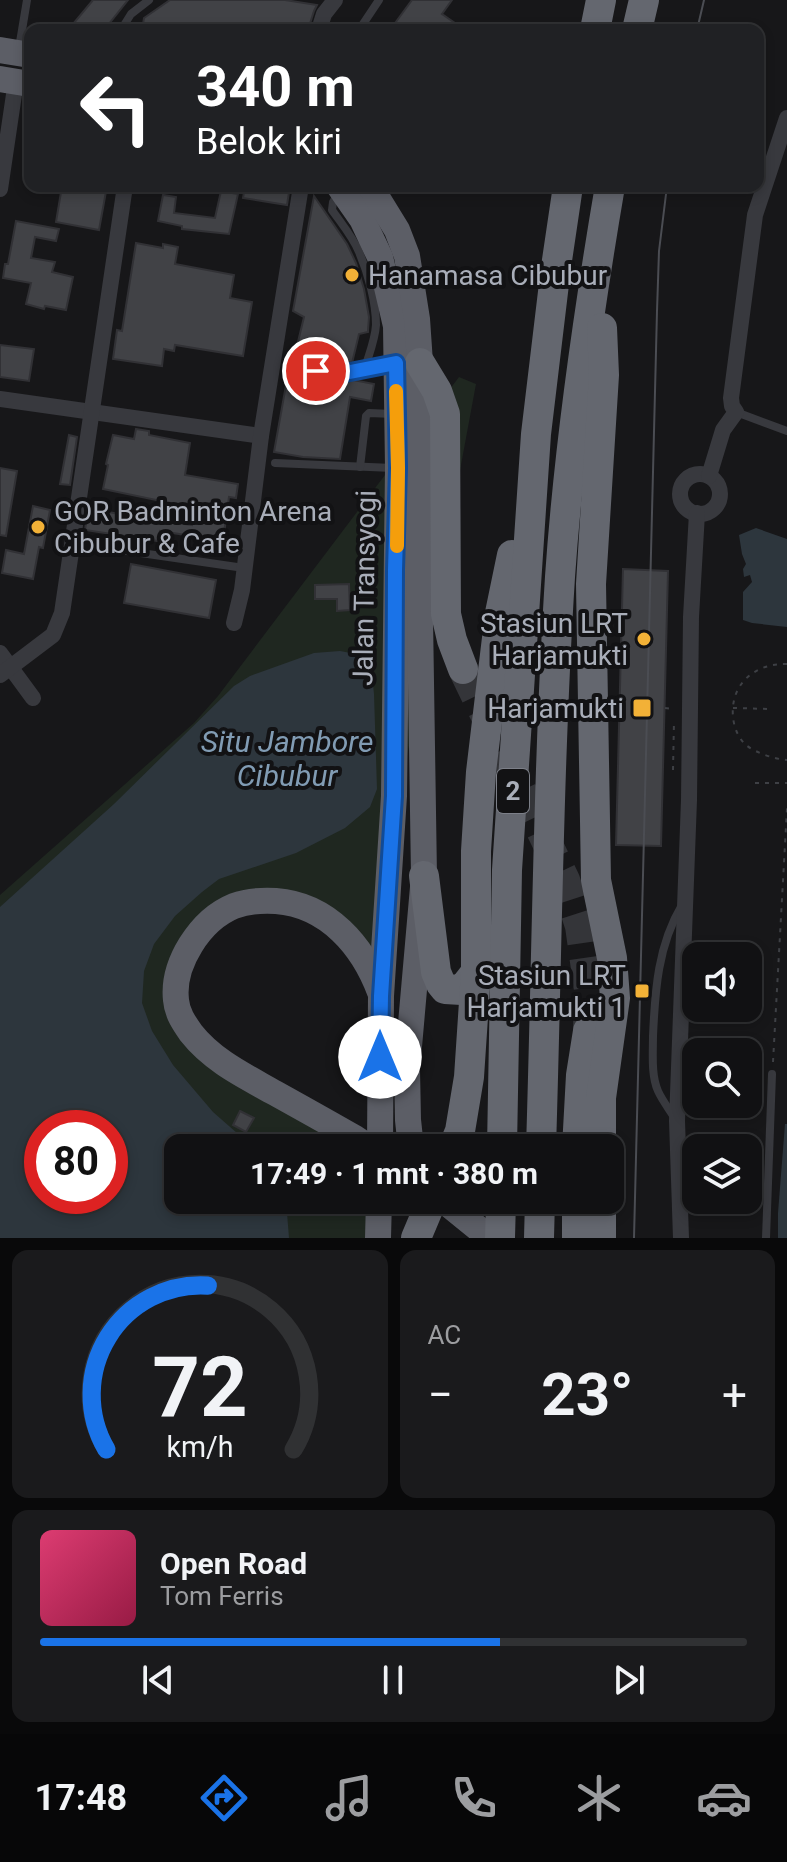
<!DOCTYPE html>
<html lang="id">
<head>
<meta charset="utf-8">
<style>
	body { margin:0; font-family:Roboto,sans-serif; background:#1a1a1c; color:#f1f3f6; height:100vh; display:flex; flex-direction:column; font-size:30px; white-space:nowrap }
	* { box-sizing:border-box; margin:0 }
	p { font-size:26px; color:#9c9da0 }
	.icon { flex:none; width:44px; height:44px; fill:none; stroke:currentColor; stroke-width:2; stroke-linecap:round; stroke-linejoin:round }
	.map { position:relative; height:1238px; overflow:hidden }
	.panel { display:flex; flex-direction:column; gap:12px; padding:12px; background:#09090a; flex:1 }
	.panel>* { flex:none }
	.banner { position:absolute; left:24px; top:24px; width:740px; height:168px; border-radius:16px; box-shadow:0 4px 12px #0003,0 0 0 2px #303133; background:#202124; color:#fff; overflow:hidden }
	.controls { position:absolute; left:682px; top:942px; display:grid; gap:16px }
	.controls a { display:grid; place-items:center; width:80px; height:80px; border-radius:16px; background:#111113; box-shadow:0 4px 12px #0003,0 0 0 2px #303133; font-size:40px }
	.speed { position:absolute; left:24px; top:1110px; display:flex; gap:16px; font-size:40px; font-weight:700; text-align:center }
	.speed>* { display:grid; place-content:center; width:104px; height:104px; border-radius:50%; background:#111113; box-shadow:0 4px 12px #0003,0 0 0 2px #303133; line-height:1 }
	.speed .limit { border:12px solid #d22; background:#fff; color:#111 }
	.pin { position:absolute; display:grid; place-items:center; width:68px; height:68px; color:#fff; margin:-34px; border:4px solid #fff; border-radius:50%; box-shadow:0 2px 8px #0007 }
	.me { position:absolute; width:88px; margin:-44px; rotate:0deg; stroke-linejoin:round; filter:drop-shadow(0 0 6px #0008) }
	.turn { display:flex; align-items:center; gap:28px; height:168px; padding:0 40px; font-size:36px }
	.turn .icon { width:104px; height:104px; stroke-width:2.5 }
	.turn b { display:block; font-size:56px; line-height:68px }
	.big { font-size:60px; font-weight:700; line-height:1.1 }
	.panel .tile { flex:1; display:flex; flex-direction:column; justify-content:center; gap:12px; min-width:0; padding:0 28px; border-radius:16px; background:#1a1a1c }
	.panel .dial { align-items:center; gap:0 }
	.dial svg { height:208px; overflow:visible; fill:none; stroke:#303133; stroke-width:7; stroke-linecap:round; text-anchor:middle }
	.dial text { fill:#f1f3f6; stroke:none }
	.song { display:flex; align-items:center; gap:24px }
	.cover { width:96px; height:96px; border-radius:12px; background:linear-gradient(135deg,hsl(340 70% 55%),hsl(340 70% 35%)) }
	.played { height:8px; border-radius:4px; background:linear-gradient(90deg,#1a73e8 65%,#303133 65%) }
	.keys { display:flex; justify-content:space-around; direction:ltr }
	.heat { display:flex; justify-content:space-between; align-items:center; font-size:44px; direction:ltr }
	.panel .tiles { flex:1; display:grid; gap:12px; grid-template-columns:1fr 1fr }
	.tile:last-child { grid-column:span 2 }
	.trip { position:absolute; left:164px; top:1134px; width:460px; height:80px; border-radius:16px; background:#111113; box-shadow:0 4px 12px #0003,0 0 0 2px #303133; font-weight:700; line-height:80px; text-align:center }
	.tab-bar { display:flex; height:128px; justify-content:space-around; align-items:center; background:#070708; color:#9c9da0 }
	.tab-bar .icon { width:56px; height:56px }
	.tab-bar .active { color:#1a73e8 }
	.tab-bar b { font-size:36px; color:#f1f3f6 }
	.map>svg:first-child { display:block }
	.green { fill:#1f2720; fill-rule:evenodd }
	.water { fill:#2d363d; fill-rule:evenodd }
	.building { fill:#414246; stroke:#313135; stroke-width:2 }
	.lines { fill:none; stroke-linecap:round; stroke-linejoin:round }
	.motorway-tunnel { stroke:#343539; stroke-width:30; stroke-dasharray:30 15; stroke-linecap:butt }
	.path { stroke:#3e4045; stroke-width:2; stroke-dasharray:4 6; stroke-linecap:butt }
	.service { stroke:#38393e; stroke-width:8 }
	.minor { stroke:#38393e; stroke-width:16 }
	.trunk { stroke:#5c5e66; stroke-width:26 }
	.motorway { stroke:#64676f; stroke-width:30 }
	.tram { stroke:#4b4d53; stroke-width:2 }
	.route-casing { stroke:#114b97; stroke-width:20 }
	.route { stroke:#1a73e8; stroke-width:14 }
	.slow { stroke:#f59e0b; stroke-width:14 }
	.poi-dot { fill:#f2b137; stroke:#121214; stroke-width:3 }
	.labels { text-anchor:middle; stroke-width:8; stroke-linejoin:round; paint-order:stroke }
	.shield { fill:#121214; stroke:#7c7f88; stroke-width:2 }
	.shield-label { font-size:26px; font-weight:bold; fill:#a9aeb9 }
	.poi-label { font-size:28px; fill:#a9aeb9; stroke:#121214; text-anchor:end }
	.street-label { font-size:28px; fill:#a9aeb9; stroke:#121214 }
	.water-label { font-size:30px; font-style:italic; fill:#819cb4; stroke:#121214 }
</style>
</head>
<body>
<div class="map">
<svg width="787" height="1238" viewBox="0 0 787 1238">
	<rect width="100%" height="100%" fill="#171719"/>
	<!-- green -->
	<path class="green" d="M 459,377 L 476,384 L 391,843 L 382,978 L 299,901 L 199,928 L 180,1035 L 241,1089 L 281,1108 L 352,1148 L 178,1148 L 178,1200 L 370,1200 L 366,1238 L 0,1238 L 0,895 L 194,723 L 218,696 ZM 42,1128 L 110,1128 L 110,1196 L 42,1196 Z"/>
	<!-- water -->
	<g class="water">
		<path d="M 756,528 L 787,539 L 787,627 L 752,623 L 743,620 L 743,592 L 752,582 L 750,575 L 744,577 L 743,569 L 746,564 L 742,554 L 739,535 Z"/>
		<path d="M 340,651 L 361,655 L 372,676 L 374,694 L 377,789 L 370,807 L 345,828 L 296,853 L 219,879 L 202,892 L 175,916 L 154,944 L 144,971 L 142,1003 L 152,1031 L 173,1065 L 213,1112 L 254,1148 L 178,1148 L 178,1200 L 286,1200 L 289,1238 L 0,1238 L 0,907 L 114,804 L 234,686 L 250,676 L 314,653 ZM 42,1128 L 110,1128 L 110,1196 L 42,1196 Z"/>
		<path d="M 785,1124 L 787,1124 L 787,1238 L 778,1238 L 778,1213 Z"/>
	</g>
	<!-- building -->
	<g class="building">
		<path d="M 93,0 L 128,0 L 104,30 L 68,30 Z"/>
		<path d="M 170,0 L 285,0 L 317,5 L 314,11 L 308,30 L 142,30 L 144,18 Z"/>
		<path d="M 412,0 L 452,0 L 442,14 L 465,30 L 390,30 Z"/>
		<path d="M 62,186 L 107,186 L 99,230 L 56,222 Z"/>
		<path d="M 245,186 L 290,186 L 287,205 L 243,198 Z"/>
		<path d="M 221,191 L 238,194 L 229,234 L 182,229 L 182,226 L 158,221 L 163,195 L 176,197 L 174,213 L 215,218 Z"/>
		<path d="M 314,196 L 347,244 L 356,263 L 364,289 L 369,317 L 368,330 L 368,332 L 359,334 L 352,363 L 296,350 L 304,317 L 293,311 Z"/>
		<path d="M 16,221 L 59,229 L 56,241 L 35,237 L 31,258 L 55,262 L 52,272 L 73,277 L 66,310 L 45,306 L 44,309 L 26,304 L 31,283 L 3,278 L 5,264 L 8,264 Z"/>
		<path d="M 136,243 L 163,248 L 163,244 L 178,247 L 175,264 L 234,275 L 230,298 L 252,302 L 243,356 L 175,345 L 174,351 L 164,349 L 162,366 L 113,359 L 117,330 L 122,331 Z"/>
		<path d="M 0,345 L 34,349 L 29,381 L 0,377 Z"/>
		<path d="M 348,379 L 374,384 L 371,401 L 350,397 L 340,459 L 303,457 L 274,452 L 286,385 L 343,391 L 345,380 Z"/>
		<path d="M 136,429 L 149,431 L 149,435 L 190,443 L 185,475 L 238,484 L 236,498 L 229,497 L 223,541 L 160,531 L 158,541 L 85,530 L 88,509 L 192,525 L 195,508 L 103,489 L 108,465 L 106,464 L 113,435 L 134,439 Z"/>
		<path d="M 69,435 L 77,437 L 70,485 L 60,484 Z"/>
		<path d="M 0,468 L 17,471 L 6,536 L 0,535 Z"/>
		<path d="M 33,506 L 50,510 L 43,548 L 39,547 L 33,579 L 2,573 L 6,550 L 24,554 Z"/>
		<path d="M 131,564 L 216,580 L 209,618 L 124,603 Z"/>
		<path d="M 623,569 L 668,571 L 661,846 L 616,845 Z"/>
		<path d="M 349,584 L 350,610 L 337,611 L 337,599 L 315,599 L 315,585 Z"/>
		<path d="M 240,1111 L 254,1118 L 246,1132 L 233,1125 Z"/>
	</g>
	<g class="lines">
		<!-- motorway-tunnel -->
		<path class="motorway-tunnel" d="M 463,669 L 565,880 L 580,926 L 589,990 L 588,1031"/>
		<!-- path -->
		<g class="path">
			<path d="M 787,664 C 755,663 730,684 733,717 C 734,727 738,738 746,745 C 756,753 774,759 787,760"/>
			<path d="M 665,708 L 673,709"/>
			<path d="M 733,708 L 771,709"/>
			<path d="M 673,770 L 674,721"/>
			<path d="M 755,783 L 787,783"/>
			<path d="M 773,1062 L 787,808"/>
		</g>
		<!-- service -->
		<g class="service">
			<path d="M 121,30 L 131,14 L 149,0"/>
			<path d="M 359,30 L 379,0"/>
			<path d="M 19,48 L 27,0"/>
			<path d="M 339,192 L 333,202 L 332,210 C 341,223 353,237 359,252 C 368,273 376,302 376,325 C 375,340 369,354 365,368"/>
			<path d="M 294,371 L 345,373 L 391,363"/>
			<path d="M 736,412 L 787,431"/>
			<path d="M 275,463 L 393,468"/>
			<path d="M 360,467 L 366,416 L 369,413 L 393,414"/>
			<path d="M 72,543 L 244,568"/>
			<path d="M 674,1117 C 669,1109 662,1100 658,1091 C 651,1075 653,1054 653,1036 C 655,990 658,945 682,905"/>
			<path d="M 766,1238 L 772,1074"/>
		</g>
		<!-- minor -->
		<g class="minor">
			<path d="M 319,30 L 324,14 L 335,0"/>
			<path d="M 0,189 L 16,81"/>
			<path d="M 0,399 L 261,436"/>
			<circle cx="700" cy="494" r="20"/>
			<path d="M 709,476 L 723,430 L 736,412 L 732,406 L 731,398 L 755,215 L 787,118"/>
			<path d="M 234,623 L 242,590 L 261,436 L 301,186"/>
			<path d="M 0,653 L 33,698"/>
			<path d="M 0,675 L 53,635 L 62,613 L 125,186"/>
			<path d="M 681,1238 L 677,1121 L 689,800 L 691,617 L 697,513"/>
		</g>
		<!-- trunk -->
		<g class="trunk">
			<path d="M 0,50 L 30,55"/>
			<path d="M 0,79 L 30,84"/>
			<path d="M 339,186 L 362,219 L 380,257 L 396,326 L 398,468 L 394,796 L 381,996 L 380,1148"/>
			<path d="M 370,186 L 397,230 L 407,256 L 417,319 L 420,363 L 419,553 L 424,876 L 407,1069 L 408,1120 L 411,1148"/>
			<path d="M 370,1148 L 355,1138 C 329,1123 302,1108 275,1093 C 245,1076 213,1061 191,1033 C 184,1023 177,1013 176,1000 C 172,964 200,920 234,906 C 248,901 261,900 276,901 C 328,905 363,946 380,992"/>
			<path d="M 443,1200 L 490,1238"/>
			<path d="M 378,1238 L 379,1200"/>
		</g>
		<!-- motorway -->
		<g class="motorway">
			<path d="M 595,30 L 601,0"/>
			<path d="M 637,30 L 644,0"/>
			<path d="M 420,363 L 437,391 L 445,414 L 446,614 L 452,640 L 463,669"/>
			<path d="M 424,876 L 436,972 L 441,984 L 445,989 L 462,990 L 476,972"/>
			<path d="M 453,1148 L 460,1131 L 469,1077 L 476,972 L 476,851 L 481,772 L 500,613 L 512,555"/>
			<path d="M 502,1148 L 507,870 L 536,434 L 556,267 L 568,186"/>
			<path d="M 541,1148 C 547,958 548,767 560,577 C 569,446 588,315 610,186"/>
			<path d="M 577,1148 L 581,1075 L 588,1031"/>
			<path d="M 601,1148 L 601,1098 L 615,998 L 612,958 L 596,880 L 591,584 L 604,375 L 602,328"/>
			<path d="M 416,1238 L 432,1200"/>
			<path d="M 500,1238 L 501,1200"/>
			<path d="M 539,1238 L 540,1200"/>
			<path d="M 577,1238 L 577,1200"/>
			<path d="M 601,1238 L 601,1200"/>
		</g>
		<!-- tram -->
		<g class="tram">
			<path d="M 697,30 L 704,0"/>
			<path d="M 634,1238 L 657,311 L 659,251 L 667,186"/>
		</g>
	</g>
	<g class="lines">
		<defs>
			<path id="route" d="M 316,371 L 345,373 L 396,363 L 398,468 L 395,570 L 394,796 L 381,996 L 380,1057"/>
		</defs>
		<!-- route casing -->
		<use href="#route" class="route-casing"/>
		<!-- route -->
		<use href="#route" class="route"/>
		<!-- slow -->
		<path class="slow" d="M 396,391 L 398,468 L 397,546"/>
	</g>
	<!-- markers -->
	<g class="poi-dot">
		<circle cx="352" cy="275" r="8"/>
		<circle cx="38" cy="527" r="8"/>
		<circle cx="644" cy="639" r="8"/>
		<rect x="632" y="698" width="20" height="20" rx="4"/>
		<rect x="634" y="983" width="16" height="16" rx="4"/>
	</g>
	<g class="labels">
		<!-- shield labels -->
		<rect class="shield" x="497" y="769" width="32" height="44" rx="6"/>
		<g class="shield-label">
			<text x="513" y="800">2</text>
		</g>
		<!-- poi labels -->
		<g class="poi-label">
			<text x="368" y="285" text-anchor="start">Hanamasa Cibubur</text>
			<text x="54" y="521" text-anchor="start">GOR Badminton Arena<tspan x="54" dy="32">Cibubur &amp; Cafe</tspan></text>
			<text x="628" y="633">Stasiun LRT<tspan x="628" dy="32">Harjamukti</tspan></text>
			<text x="624" y="718">Harjamukti</text>
			<text x="626" y="985">Stasiun LRT<tspan x="626" dy="32">Harjamukti 1</tspan></text>
		</g>
		<!-- street labels -->
		<g class="street-label">
			<text transform="translate(364 588) rotate(-89)" y="10">Jalan Transyogi</text>
		</g>
		<!-- water labels -->
		<g class="water-label">
			<text x="287" y="752">Situ Jambore<tspan x="287" dy="34">Cibubur</tspan></text>
		</g>
	</g>
</svg>
<div class="controls">
<a><svg class="icon" aria-label="sound" viewBox="0 0 24 24"><path d="M4 9h4l5-4v14l-5-4H4zM17 9q2 3 0 6"/></svg></a>
<a><svg class="icon" aria-label="search" viewBox="0 0 24 24"><circle cx="10" cy="10" r="6"/><path d="M15 15l6 6"/></svg></a>
<a><svg class="icon" aria-label="layers" viewBox="0 0 24 24"><path d="M12 4l9 5-9 5-9-5zM3 14l9 5 9-5"/></svg></a>
</div>
<div class="speed"><div class="limit">80</div></div>
<div class="pin" style="left:316px;top:371px;background:#d93025"><svg class="icon" aria-label="arrive" viewBox="0 0 24 24"><path d="M6 21V4h12l-3 4 3 4H6"/></svg></div>
<svg class="me" style="left:380px;top:1057px" viewBox="-20 -20 40 40"><circle r="19" fill="#fff"/><path d="M0-13L10 11 0 6-10 11z" fill="#1a73e8"/></svg>
<div class="trip">17:49 · 1 mnt · 380 m</div>
<div class="banner">
<div class="turn"><svg class="icon" aria-label="left" viewBox="0 0 24 24"><path d="M17 20v-9H6M10 6l-5 5 5 5"/></svg><div><b>340 m</b>Belok kiri</div></div>
</div>
</div>
<section class="panel">
<div class="tiles">
<div class="tile dial"><svg viewBox="0 0 100 80">
<path d="M14 69A42 42 0 1 1 86 69"/>
<path d="M14 69A42 42 0 0 1 53 6" stroke="#1a73e8"/>
<text x="50" y="56" font-size="32" font-weight="700">72</text>
<text x="50" y="72" font-size="11">km/h</text>
</svg></div>
<div class="tile"><p>AC</p>
<div class="heat"><a>−</a><b class="big">23°</b><a>+</a></div>
</div>
<div class="tile">
<div class="song"><i class="cover"></i><div><b>Open Road</b><p>Tom Ferris</p></div></div>
<div class="played"></div>
<div class="keys"><svg class="icon" aria-label="previous" viewBox="0 0 24 24"><path d="M18 5L8 12l10 7zM5 5v14"/></svg><svg class="icon" aria-label="pause" viewBox="0 0 24 24"><path d="M8 5v14M16 5v14"/></svg><svg class="icon" aria-label="next" viewBox="0 0 24 24"><path d="M6 5l10 7-10 7zM19 5v14"/></svg></div>
</div>
</div>
</section>
<nav class="tab-bar">
<b>17:48</b>
<svg class="icon active" aria-label="directions" viewBox="0 0 24 24"><path d="M12 3l9 9-9 9-9-9zM9 14v-3h6M13 9l2 2-2 2"/></svg>
<svg class="icon" aria-label="music" viewBox="0 0 24 24"><path d="M9 18V5l10-2v13"/><circle cx="6" cy="18" r="3"/><circle cx="16" cy="16" r="3"/></svg>
<svg class="icon" aria-label="phone" viewBox="0 0 24 24"><path d="M5 4h4l2 5-3 2q2 4 5 5l2-3 5 2v4C11 20 4 13 5 4z"/></svg>
<svg class="icon" aria-label="climate" viewBox="0 0 24 24"><path d="M12 3v18M4 7l16 10M4 17L20 7"/></svg>
<svg class="icon" aria-label="car" viewBox="0 0 24 24"><path d="M5 17H2v-5l4-1 3-4h7l3 4 3 1v5h-3M9 17h6M6 11h13"/><circle cx="7" cy="17" r="2"/><circle cx="17" cy="17" r="2"/></svg>
</nav>
</body>
</html>
